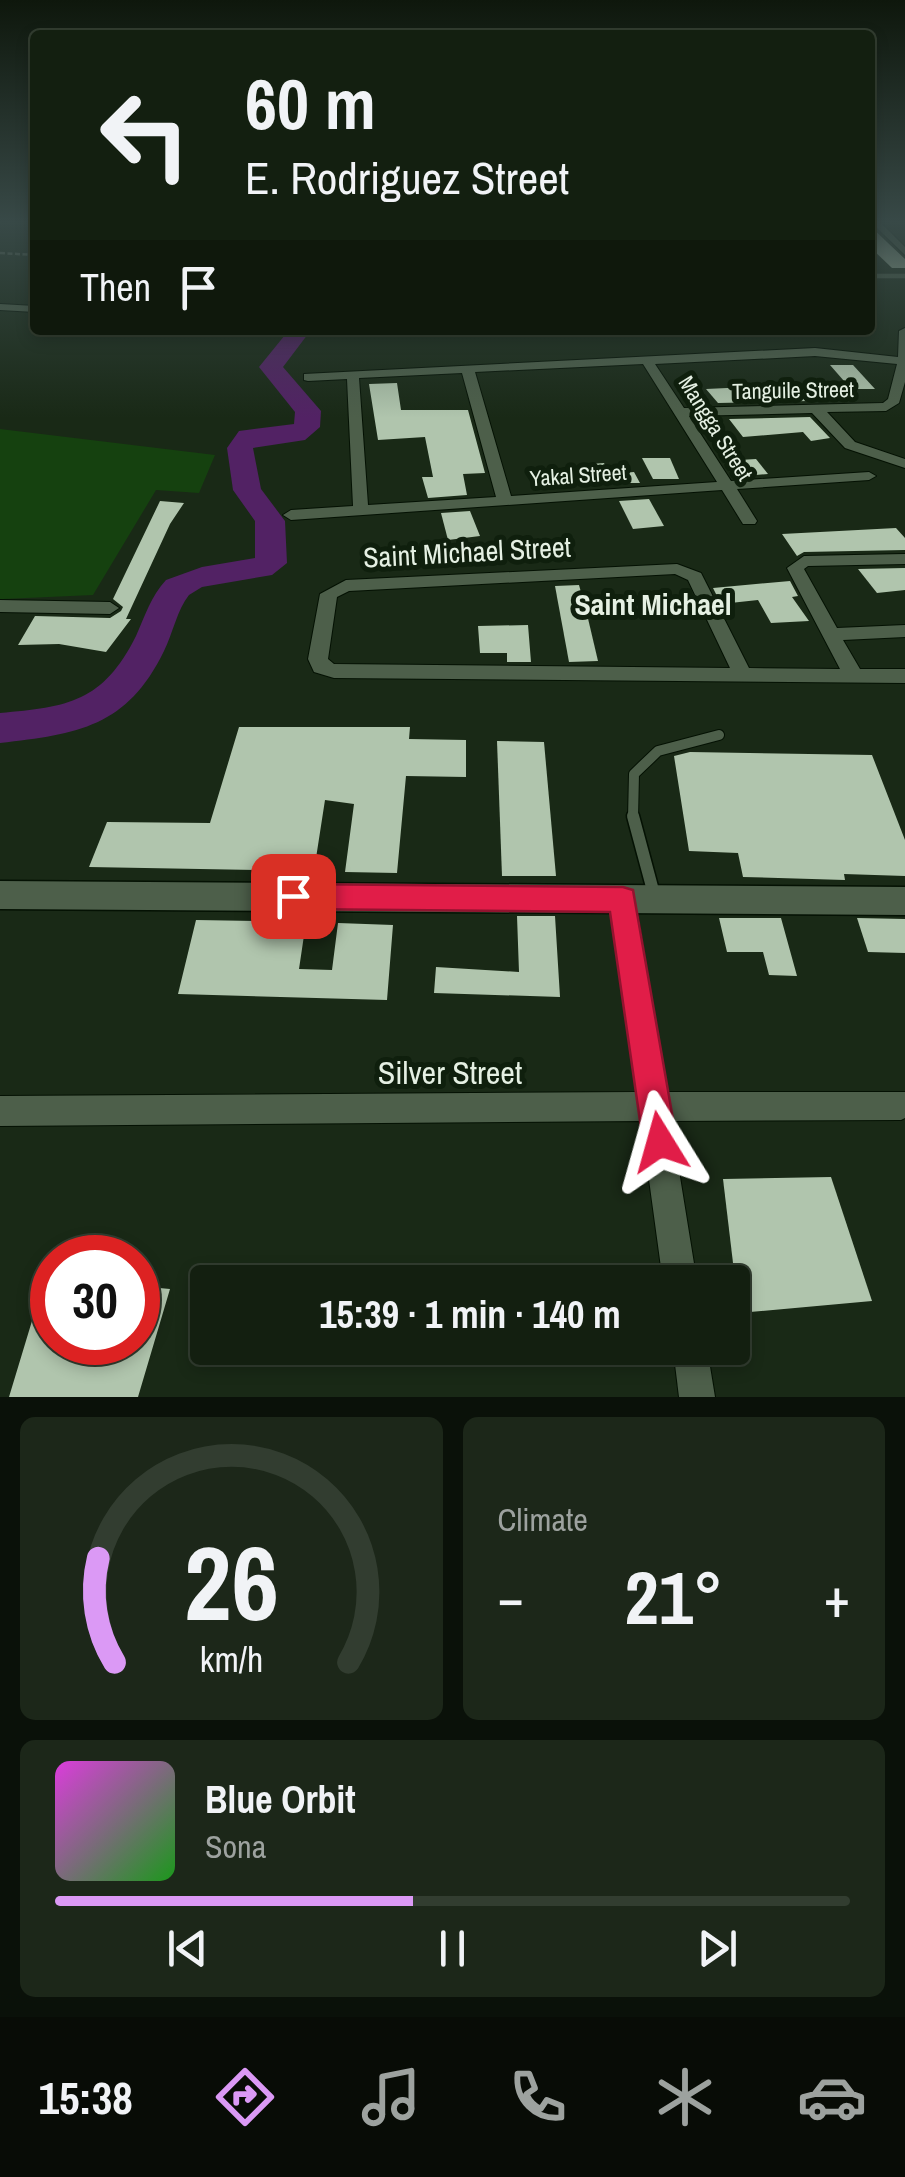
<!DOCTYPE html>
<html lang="en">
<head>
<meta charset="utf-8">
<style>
	body { margin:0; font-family:"Archivo Narrow",sans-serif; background:#1c2719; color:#f1f3f6; height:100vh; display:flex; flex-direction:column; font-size:38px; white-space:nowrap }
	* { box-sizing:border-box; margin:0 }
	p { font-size:32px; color:#9da29f }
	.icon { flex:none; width:55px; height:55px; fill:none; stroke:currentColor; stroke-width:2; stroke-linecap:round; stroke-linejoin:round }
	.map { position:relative; height:1397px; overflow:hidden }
	.details { display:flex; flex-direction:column; gap:20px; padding:20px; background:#0a1109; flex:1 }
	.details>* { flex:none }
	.hud { position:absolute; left:30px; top:30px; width:845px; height:305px; border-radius:10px; box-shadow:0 5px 15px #0003,0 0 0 2px #323d30; background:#131f10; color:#f1f3f6; overflow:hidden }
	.speed { position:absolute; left:30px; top:1235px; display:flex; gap:20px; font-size:50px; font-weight:700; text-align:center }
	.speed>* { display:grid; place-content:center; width:130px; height:130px; border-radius:50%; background:#131f10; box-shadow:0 5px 15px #0003,0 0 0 2px #323d30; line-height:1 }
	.speed .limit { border:15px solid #d22; background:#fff; color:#111 }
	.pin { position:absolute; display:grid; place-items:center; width:85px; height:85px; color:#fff; margin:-42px; border-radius:20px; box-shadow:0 5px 15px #0006 }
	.me { position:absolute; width:110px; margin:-55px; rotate:352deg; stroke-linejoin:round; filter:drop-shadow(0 0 8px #0008) }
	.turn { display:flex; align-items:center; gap:35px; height:210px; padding:0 50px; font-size:45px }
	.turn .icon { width:130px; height:130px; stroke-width:2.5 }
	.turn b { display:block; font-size:70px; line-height:85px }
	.then { display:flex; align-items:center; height:95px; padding:0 50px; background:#0003; gap:20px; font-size:38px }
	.big { font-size:75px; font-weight:700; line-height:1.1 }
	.details .card { flex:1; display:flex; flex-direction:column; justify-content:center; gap:15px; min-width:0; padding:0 35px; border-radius:15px; background:#1c2719 }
	.details .dial { align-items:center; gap:0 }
	.dial svg { height:260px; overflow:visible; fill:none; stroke:#323d30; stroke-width:7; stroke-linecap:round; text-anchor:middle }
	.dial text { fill:#f1f3f6; stroke:none }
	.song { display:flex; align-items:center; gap:30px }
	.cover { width:120px; height:120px; border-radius:15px; background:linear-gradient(135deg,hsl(300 70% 55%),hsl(120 70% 35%)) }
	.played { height:10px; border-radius:5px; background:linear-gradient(90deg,#db99f5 45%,#323d30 45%) }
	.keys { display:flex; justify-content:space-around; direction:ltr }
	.heat { display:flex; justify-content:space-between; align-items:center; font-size:55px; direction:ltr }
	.details .tiles { flex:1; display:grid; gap:20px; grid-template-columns:1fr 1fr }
	.card:last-child { grid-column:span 2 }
	.trip { position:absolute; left:190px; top:1265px; width:560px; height:100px; border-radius:10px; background:#131f10; box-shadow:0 5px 15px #0003,0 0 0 2px #323d30; font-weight:700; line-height:100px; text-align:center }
	.tabs { display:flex; height:160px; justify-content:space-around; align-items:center; background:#080c06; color:#9da29f }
	.tabs .icon { width:70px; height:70px }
	.tabs .on { color:#db99f5 }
	.tabs b { font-size:45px; color:#f1f3f6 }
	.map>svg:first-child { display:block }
	.green { fill:#15410f }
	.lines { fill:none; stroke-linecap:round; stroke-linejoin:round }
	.river { fill:#522264; fill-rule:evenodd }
	.building { fill:#b0c5ad }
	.service-far2-casing { stroke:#041103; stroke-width:6 }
	.service-far1-casing { stroke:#041103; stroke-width:12 }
	.service-casing { stroke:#041103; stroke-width:15 }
	.minor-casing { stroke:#041103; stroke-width:2 }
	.tertiary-casing { stroke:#041103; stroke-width:3 }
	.path { stroke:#677565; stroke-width:2.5; stroke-dasharray:5 2.5; stroke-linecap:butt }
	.service-far2 { stroke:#4d5f4a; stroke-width:5 }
	.service-far1 { stroke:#4d5f4a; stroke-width:10 }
	.service { stroke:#4d5f4a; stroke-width:12 }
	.minor { fill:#4d5f4a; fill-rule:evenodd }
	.tertiary { fill:#4d5f4a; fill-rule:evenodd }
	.route { fill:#e11d48; stroke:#92132f; stroke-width:2.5 }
	.labels { text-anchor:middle; stroke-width:10; stroke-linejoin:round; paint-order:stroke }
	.far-street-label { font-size:22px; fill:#e5f0e3; stroke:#0f1f0d }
	.street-label { font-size:28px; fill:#e5f0e3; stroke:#0f1f0d }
	.neighbourhood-label { font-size:30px; font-weight:bold; fill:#e5f0e3; stroke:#0f1f0d }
	.near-street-label { font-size:32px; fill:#e5f0e3; stroke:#0f1f0d }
</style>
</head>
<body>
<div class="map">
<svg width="905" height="1397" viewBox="0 0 905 1397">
	<rect width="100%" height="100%" fill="#192916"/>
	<!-- green -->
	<path class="green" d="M 0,429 L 215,455 L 199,493 L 156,490 L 93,595 L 4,599 L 0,606 Z"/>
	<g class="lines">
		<!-- river -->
		<path class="river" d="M 289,330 L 311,330 L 283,367 L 321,411 L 320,427 L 305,440 L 253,448 L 261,489 L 285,521 L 287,563 L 272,575 L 202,587 L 189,595 C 177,610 173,633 164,651 C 127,727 78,734 0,743 L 0,713 C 68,707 103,702 136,636 C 145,616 151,596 166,580 L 202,567 L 255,558 L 255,521 L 233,490 L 227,448 L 239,431 L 294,424 L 295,412 L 259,367 Z"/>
	</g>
	<!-- building -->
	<g class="building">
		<path d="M 870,226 L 905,259 L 905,268 L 892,268 L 870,247 Z"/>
		<path d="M 830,365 L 853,365 L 875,389 L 851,389 Z"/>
		<path d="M 397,383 L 401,410 L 468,410 L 485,473 L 463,474 L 467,495 L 428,498 L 422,477 L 433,477 L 425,437 L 378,440 L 369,384 Z"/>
		<path d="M 793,385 L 808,401 L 718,403 L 706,389 Z"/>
		<path d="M 810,417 L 830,438 L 811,441 L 803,432 L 743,437 L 729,419 Z"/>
		<path d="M 642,458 L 670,458 L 679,479 L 653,479 Z"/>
		<path d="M 756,459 L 768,474 L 733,477 L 723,461 Z"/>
		<path d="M 604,463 L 609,474 L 634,472 L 640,483 L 587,483 L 578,465 Z"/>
		<path d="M 649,499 L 664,526 L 633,529 L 619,501 Z"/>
		<path d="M 160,501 L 184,503 L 170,524 L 126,619 L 131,619 L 106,652 L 59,644 L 18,645 L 35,616 L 110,618 L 121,611 L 123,607 L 113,599 Z"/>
		<path d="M 441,513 L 470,511 L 480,536 L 448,540 Z"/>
		<path d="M 896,528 L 905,538 L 905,550 L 804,552 L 797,556 L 782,534 Z"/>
		<path d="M 905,568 L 905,590 L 877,593 L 858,569 Z"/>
		<path d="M 790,581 L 798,596 L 792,597 L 809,621 L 771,623 L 758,600 L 721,604 L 713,588 Z"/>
		<path d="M 579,585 L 586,610 L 598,661 L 569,662 L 555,586 Z"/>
		<path d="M 528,625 L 531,662 L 507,662 L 507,653 L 480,653 L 478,626 Z"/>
		<path d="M 239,727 L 410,727 L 409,739 L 466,740 L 466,777 L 406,776 L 397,873 L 345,872 L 354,804 L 325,800 L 314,871 L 89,867 L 107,822 L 210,823 Z"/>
		<path d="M 497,741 L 544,742 L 556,876 L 502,876 Z"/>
		<path d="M 690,752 L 872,755 L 905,840 L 905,876 L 844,874 L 845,880 L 743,877 L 738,853 L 689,851 L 674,756 Z"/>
		<path d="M 517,916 L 555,916 L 560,997 L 434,993 L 436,967 L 519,972 Z"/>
		<path d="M 719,918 L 781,918 L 797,976 L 769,975 L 763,952 L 727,952 Z"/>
		<path d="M 857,918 L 905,919 L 905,953 L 868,952 Z"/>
		<path d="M 196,920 L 306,922 L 299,969 L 332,970 L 338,923 L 393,925 L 387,1000 L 178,994 Z"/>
		<path d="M 831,1177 L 872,1301 L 739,1313 L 723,1179 Z"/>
		<path d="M 48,1268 L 52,1269 L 52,1342 L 138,1342 L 138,1286 L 170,1289 L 138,1397 L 9,1397 Z"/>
	</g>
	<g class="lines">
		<defs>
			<path id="service-far2" d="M 870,276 L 905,276"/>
			<path id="service-far1" d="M 633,818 L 634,774 L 658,751 L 719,735"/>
			<path id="service" d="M 633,816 L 655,898"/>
			<g id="minor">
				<path d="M 871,222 L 880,222 L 905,247 L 905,255 Z"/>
				<path d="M 0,304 L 35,306 L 35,312 L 0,310 Z"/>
				<path d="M 905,328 L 905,382 L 899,403 L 886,411 L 827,412 L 855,442 L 905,459 L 905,468 L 845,448 L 812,413 L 689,416 L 731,481 L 869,472 L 876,476 L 869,480 L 737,489 L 757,521 L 755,524 L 743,524 L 722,490 L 291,520 L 283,515 L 291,510 L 353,506 L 347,379 L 308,381 L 304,380 L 304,374 L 815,348 L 898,357 L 899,331 ZM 815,356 L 897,364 L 888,399 L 883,403 L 684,408 L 655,364 ZM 643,364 L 717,482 L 511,496 L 475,372 ZM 462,373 L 496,497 L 368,505 L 359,378 Z"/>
				<path d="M 905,554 L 905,564 L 808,566 L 804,569 L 837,628 L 905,625 L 905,637 L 843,640 L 860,669 L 905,669 L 905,683 L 334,678 L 314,672 L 308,659 L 320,594 L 346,580 L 677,564 L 701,573 L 749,668 L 840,669 L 787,568 L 804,556 ZM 675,574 L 688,580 L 730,668 L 334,664 L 328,659 L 337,597 L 349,591 Z"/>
				<path d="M 0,600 L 110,602 L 119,608 L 110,614 L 0,612 Z"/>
				<path d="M 623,888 L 632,891 L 635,899 L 666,1092 L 905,1092 L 905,1118 L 901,1120 L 671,1121 L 697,1282 L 663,1282 L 641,1121 L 0,1126 L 0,1096 L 637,1092 L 611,899 L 614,891 Z"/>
				<path d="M 673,1348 L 707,1348 L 715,1397 L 679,1397 Z"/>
			</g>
			<path id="tertiary" d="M 0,881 L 905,887 L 905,915 L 0,909 Z"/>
		</defs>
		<!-- service-far2 casing -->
		<use href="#service-far2" class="service-far2-casing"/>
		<!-- service-far1 casing -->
		<use href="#service-far1" class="service-far1-casing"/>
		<!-- service casing -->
		<use href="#service" class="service-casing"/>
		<!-- minor casing -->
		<use href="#minor" class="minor-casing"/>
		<!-- tertiary casing -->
		<use href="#tertiary" class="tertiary-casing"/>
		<!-- path -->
		<path class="path" d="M 0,253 L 35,255"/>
		<!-- service-far2 -->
		<use href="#service-far2" class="service-far2"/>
		<!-- service-far1 -->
		<use href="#service-far1" class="service-far1"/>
		<!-- service -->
		<use href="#service" class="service"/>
		<!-- minor -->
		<use href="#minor" class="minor"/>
		<!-- tertiary -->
		<use href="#tertiary" class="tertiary"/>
	</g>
	<!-- sky -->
	<linearGradient id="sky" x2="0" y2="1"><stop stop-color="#0e170c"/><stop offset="0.53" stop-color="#384947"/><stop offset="1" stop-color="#384947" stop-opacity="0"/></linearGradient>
	<rect width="905" height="418" fill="url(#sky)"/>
	<!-- route -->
	<path class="route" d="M 293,884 L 623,887 L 633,890 L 677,1142 L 672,1154 L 660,1159 L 648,1154 L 643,1142 L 610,912 L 293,909 L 283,905 L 279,896 L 283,888 Z"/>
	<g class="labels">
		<!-- far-street labels -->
		<g class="far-street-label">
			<text transform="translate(793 390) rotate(-1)" y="8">Tanguile Street</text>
			<text transform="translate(716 428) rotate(58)" y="8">Mangga Street</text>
			<text transform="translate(578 475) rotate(-4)" y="8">Yakal Street</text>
		</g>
		<!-- street labels -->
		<g class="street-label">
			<text transform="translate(467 552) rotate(-3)" y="10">Saint Michael Street</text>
		</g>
		<!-- neighbourhood labels -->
		<g class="neighbourhood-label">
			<text x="653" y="615">Saint Michael</text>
		</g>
		<!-- near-street labels -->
		<g class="near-street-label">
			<text x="450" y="1084">Silver Street</text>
		</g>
	</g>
</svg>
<div class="speed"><div class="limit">30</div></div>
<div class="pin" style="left:293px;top:896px;background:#d93025"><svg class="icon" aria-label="arrive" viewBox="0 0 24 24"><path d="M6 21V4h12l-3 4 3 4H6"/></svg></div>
<svg class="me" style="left:660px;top:1142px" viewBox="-20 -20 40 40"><path d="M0-17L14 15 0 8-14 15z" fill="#e11d48" stroke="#fff" stroke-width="4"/></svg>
<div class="trip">15:39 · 1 min · 140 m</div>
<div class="hud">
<div class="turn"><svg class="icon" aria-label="left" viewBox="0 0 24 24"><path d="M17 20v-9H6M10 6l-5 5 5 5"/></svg><div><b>60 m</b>E. Rodriguez Street</div></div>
<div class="then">Then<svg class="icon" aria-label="arrive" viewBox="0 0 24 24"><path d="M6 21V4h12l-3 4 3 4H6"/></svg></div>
</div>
</div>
<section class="details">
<div class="tiles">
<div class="card dial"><svg viewBox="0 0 100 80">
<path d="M14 69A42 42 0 1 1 86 69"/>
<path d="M14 69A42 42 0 0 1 9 37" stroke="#db99f5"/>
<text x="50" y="56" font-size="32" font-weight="700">26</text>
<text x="50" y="72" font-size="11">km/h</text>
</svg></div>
<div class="card"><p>Climate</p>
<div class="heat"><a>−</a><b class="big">21°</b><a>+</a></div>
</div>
<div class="card">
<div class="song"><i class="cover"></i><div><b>Blue Orbit</b><p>Sona</p></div></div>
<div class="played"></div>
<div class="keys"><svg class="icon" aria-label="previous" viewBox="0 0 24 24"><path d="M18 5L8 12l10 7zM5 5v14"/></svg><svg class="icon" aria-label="pause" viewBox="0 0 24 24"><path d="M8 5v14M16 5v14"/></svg><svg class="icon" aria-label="next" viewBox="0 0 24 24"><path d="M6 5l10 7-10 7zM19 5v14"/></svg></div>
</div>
</div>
</section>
<nav class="tabs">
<b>15:38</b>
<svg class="icon on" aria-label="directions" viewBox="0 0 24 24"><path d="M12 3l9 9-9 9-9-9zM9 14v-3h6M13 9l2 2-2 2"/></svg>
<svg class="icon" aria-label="music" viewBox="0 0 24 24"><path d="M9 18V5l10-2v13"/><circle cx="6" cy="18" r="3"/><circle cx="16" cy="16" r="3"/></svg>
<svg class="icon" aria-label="phone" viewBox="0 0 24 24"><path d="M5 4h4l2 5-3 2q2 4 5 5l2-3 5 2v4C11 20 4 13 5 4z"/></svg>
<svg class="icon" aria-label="climate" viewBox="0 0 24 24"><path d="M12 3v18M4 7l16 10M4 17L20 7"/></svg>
<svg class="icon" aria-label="car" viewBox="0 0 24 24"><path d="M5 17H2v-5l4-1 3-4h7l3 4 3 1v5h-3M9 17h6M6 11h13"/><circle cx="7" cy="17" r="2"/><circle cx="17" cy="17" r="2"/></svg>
</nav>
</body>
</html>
